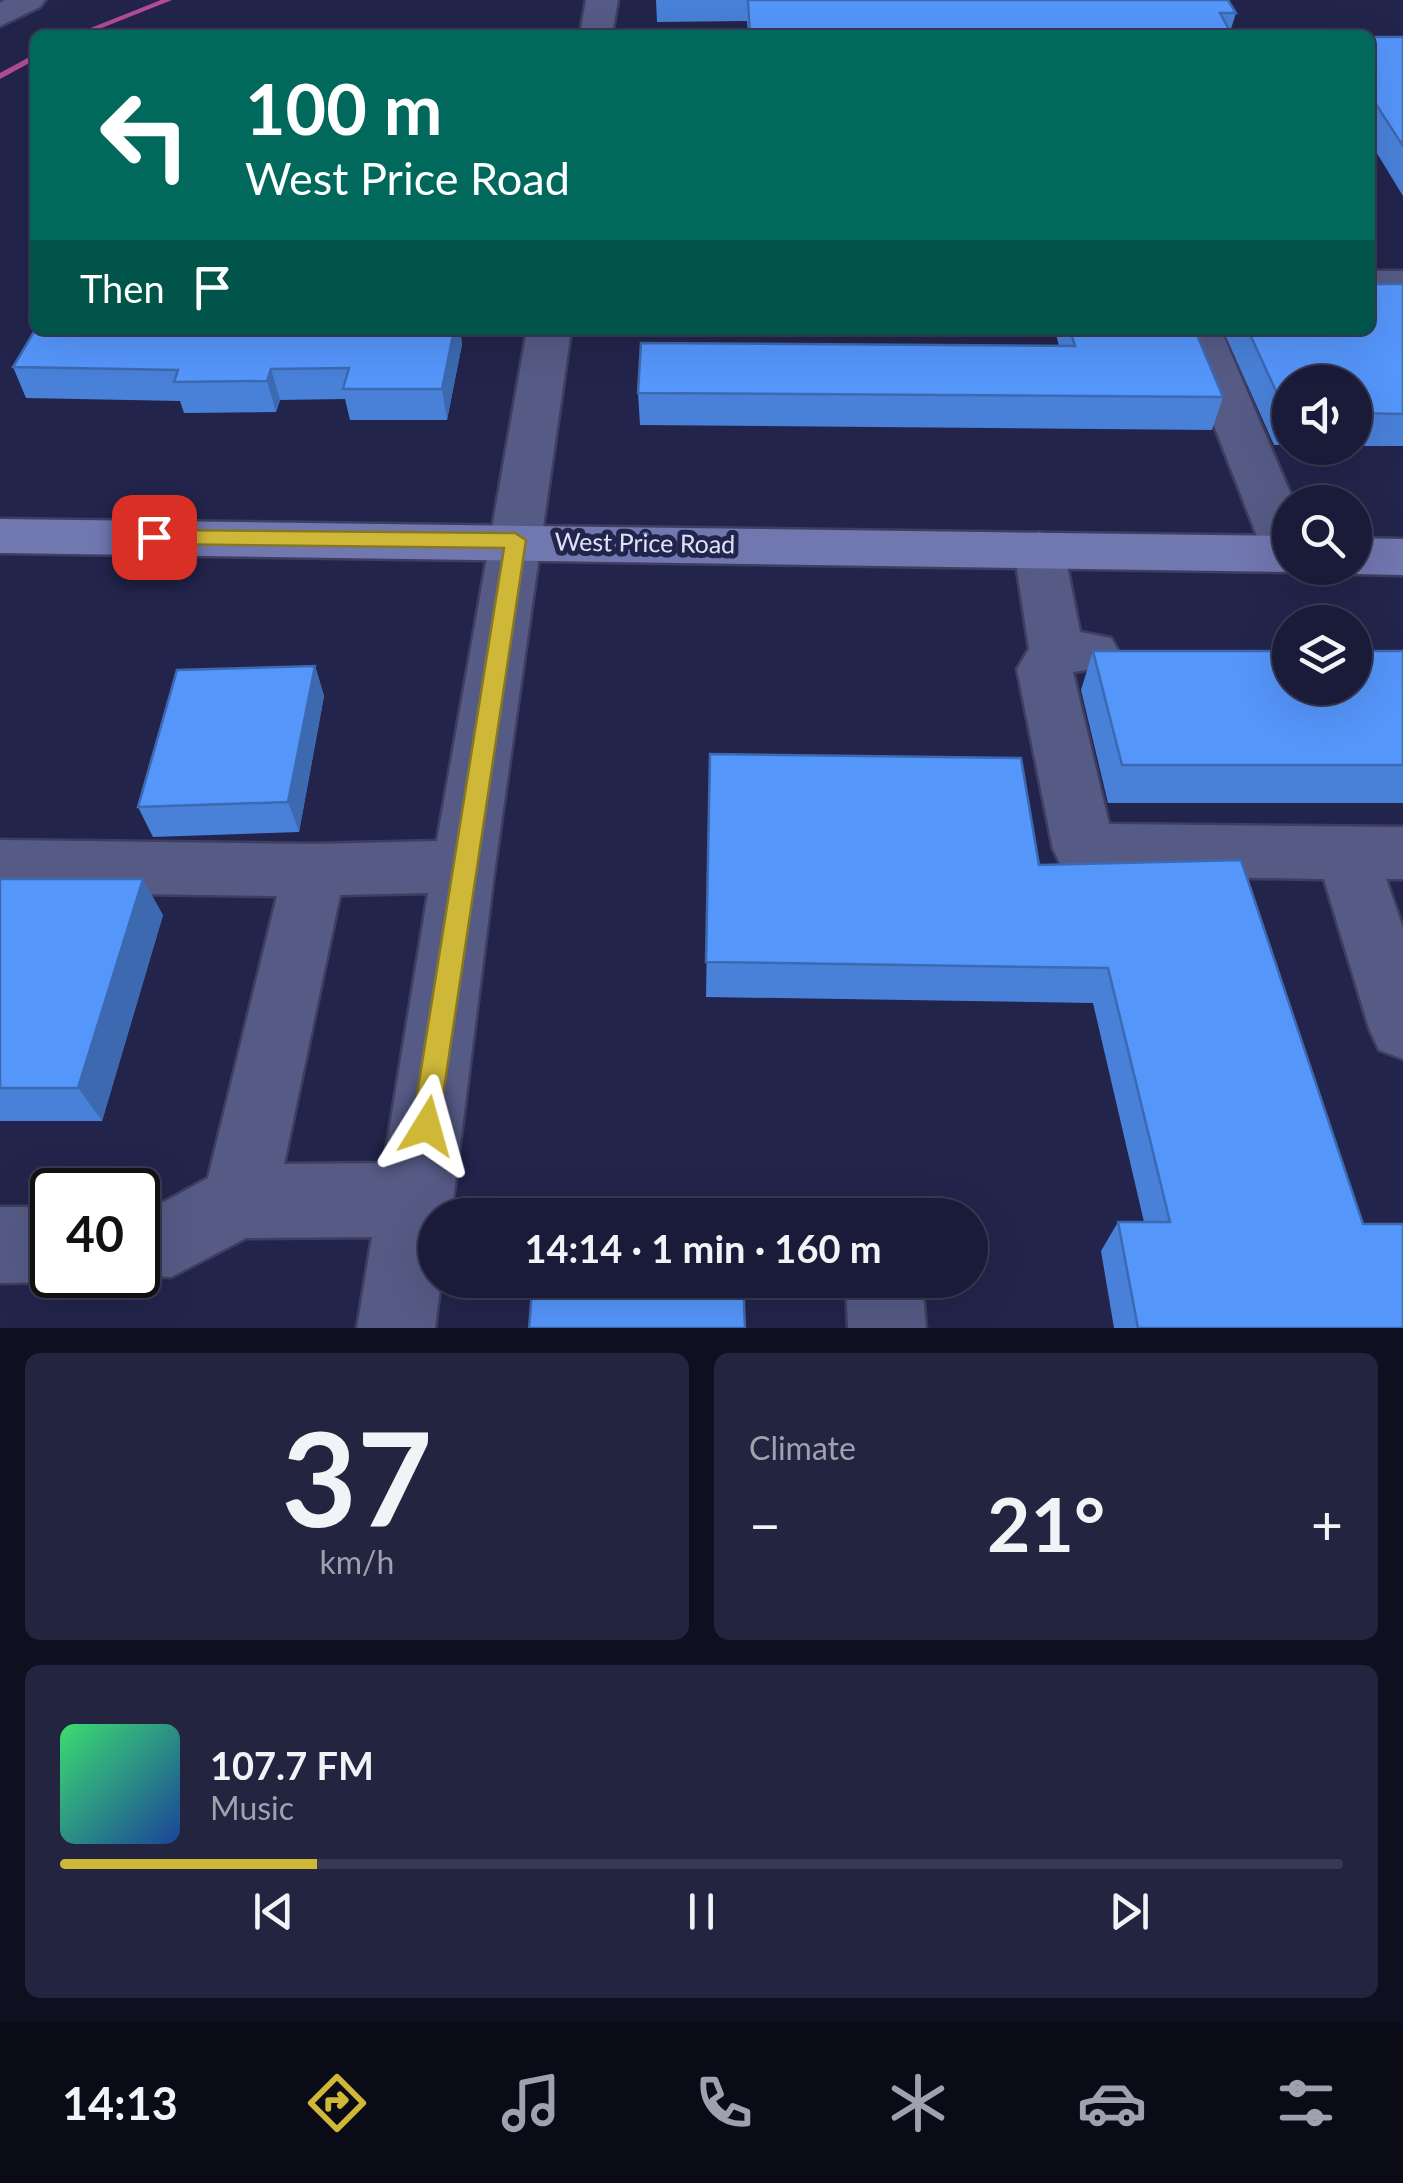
<!DOCTYPE html>
<html lang="en">
<head>
<meta charset="utf-8">
<style>
	body { margin:0; font-family:Lato,sans-serif; background:#232440; color:#f1f3f6; height:100vh; display:flex; flex-direction:column; font-size:38px; white-space:nowrap }
	* { box-sizing:border-box; margin:0 }
	p { font-size:32px; color:#9fa1ae }
	.icon { flex:none; width:55px; height:55px; fill:none; stroke:currentColor; stroke-width:2; stroke-linecap:round; stroke-linejoin:round }
	.map { position:relative; height:1328px; overflow:hidden }
	.panel { display:flex; flex-direction:column; gap:25px; padding:25px; background:#0e0f1f; flex:1 }
	.panel>* { flex:none }
	.banner { position:absolute; left:30px; top:30px; width:1345px; height:305px; border-radius:15px; box-shadow:0 10px 40px #0002,0 0 0 2px #383953; background:#00695c; color:#fff; overflow:hidden }
	.buttons { position:absolute; left:1272px; top:365px; display:grid; gap:20px }
	.buttons a { display:grid; place-items:center; width:100px; height:100px; border-radius:50%; background:#1a1b38; box-shadow:0 10px 40px #0002,0 0 0 2px #383953; font-size:50px }
	.speed { position:absolute; left:30px; top:1168px; display:flex; gap:20px; font-size:50px; font-weight:700; text-align:center }
	.speed>* { display:grid; place-content:center; width:130px; height:130px; border-radius:50%; background:#1a1b38; box-shadow:0 10px 40px #0002,0 0 0 2px #383953; line-height:1 }
	.speed .limit { border:5px solid #111; border-radius:15px; background:#fff; color:#111 }
	.pin { position:absolute; display:grid; place-items:center; width:85px; height:85px; color:#fff; margin:-42px; border-radius:20px; box-shadow:0 5px 15px #0006 }
	.me { position:absolute; width:110px; margin:-55px; rotate:8deg; stroke-linejoin:round; filter:drop-shadow(0 0 8px #0008) }
	.turn { display:flex; align-items:center; gap:35px; height:210px; padding:0 50px; font-size:45px }
	.turn .icon { width:130px; height:130px; stroke-width:2.5 }
	.turn b { display:block; font-size:70px; line-height:85px }
	.then { display:flex; align-items:center; height:95px; padding:0 50px; background:#0003; gap:20px; font-size:38px }
	.big { font-size:75px; font-weight:700; line-height:1.1 }
	.panel .card { flex:1; display:flex; flex-direction:column; justify-content:center; gap:15px; min-width:0; padding:0 35px; border-radius:15px; background:#232440 }
	.panel .dial { align-items:center; gap:0 }
	.dial b { font-size:130px; line-height:1 }
	.song { display:flex; align-items:center; gap:30px }
	.cover { width:120px; height:120px; border-radius:15px; background:linear-gradient(135deg,hsl(140 70% 55%),hsl(220 70% 35%)) }
	.played { height:10px; border-radius:5px; background:linear-gradient(90deg,#cfb837 20%,#383953 20%) }
	.keys { display:flex; justify-content:space-around; direction:ltr }
	.heat { display:flex; justify-content:space-between; align-items:center; font-size:55px; direction:ltr }
	.panel .tiles { flex:1; display:grid; gap:25px; grid-template-columns:1fr 1fr }
	.card:last-child { grid-column:span 2 }
	.trip { position:absolute; left:418px; top:1198px; width:570px; height:100px; border-radius:50px; background:#1a1b38; box-shadow:0 10px 40px #0002,0 0 0 2px #383953; font-weight:700; line-height:100px; text-align:center }
	.tab-bar { display:flex; height:160px; justify-content:space-around; align-items:center; background:#0a0b16; color:#9fa1ae }
	.tab-bar .icon { width:70px; height:70px }
	.tab-bar .on { color:#cfb837 }
	.tab-bar b { font-size:45px; color:#f1f3f6 }
	.map>svg:first-child { display:block }
	.lines { fill:none; stroke-linecap:round; stroke-linejoin:round }
	.stream { fill:#b44b99; fill-rule:evenodd }
	.minor-casing { stroke:#3f3e60; stroke-width:5 }
	.major-casing { stroke:#3f3e60; stroke-width:5 }
	.minor { fill:#565b86; fill-rule:evenodd }
	.major { fill:#7177af; fill-rule:evenodd }
	.wall { fill:#4981d8 }
	.shaded-wall { fill:#3c69b0 }
	.building { fill:#5596fb; stroke:#3c69b0; stroke-width:2.5 }
	.route { fill:#cfb837; stroke:#877824; stroke-width:2.5 }
	.labels { text-anchor:middle; stroke-width:10; stroke-linejoin:round; paint-order:stroke }
	.street-label { font-size:25px; fill:#dde1fa; stroke:#22244b }
</style>
</head>
<body>
<div class="map">
<svg width="1403" height="1328" viewBox="0 0 1403 1328">
	<rect width="100%" height="100%" fill="#22244b"/>
	<g class="lines">
		<!-- stream -->
		<g class="stream">
			<path d="M 161,0 L 172,0 L 84,35 L 73,35 Z"/>
			<path d="M 35,54 L 35,60 L 0,79 L 0,73 Z"/>
		</g>
		<defs>
			<g id="minor">
				<path d="M 5,0 L 45,0 L 40,7 L 0,26 L 0,3 Z"/>
				<path d="M 586,0 L 618,0 L 612,35 L 580,35 Z"/>
				<rect x="1370" y="271" width="33" height="24"/>
				<path d="M 527,330 L 571,330 L 495,866 L 453,1200 L 450,1215 L 435,1215 L 435,1280 L 441,1280 L 435,1328 L 357,1328 L 372,1237 L 246,1238 L 171,1277 L 132,1275 L 138,1275 L 138,1203 L 164,1202 L 208,1178 L 277,896 L 0,892 L 0,840 L 314,844 L 437,841 ZM 428,893 L 384,1163 L 284,1164 L 340,895 Z"/>
				<path d="M 1177,330 L 1221,330 L 1294,502 L 1290,502 L 1290,568 L 1305,568 L 1290,572 L 1272,566 L 1264,554 Z"/>
				<path d="M 1039,532 L 1057,538 L 1064,550 L 1080,632 L 1111,638 L 1119,652 L 1111,666 L 1073,672 L 1109,824 L 1403,827 L 1403,879 L 1386,879 L 1403,928 L 1403,1059 L 1379,1050 L 1369,1028 L 1324,879 L 1084,875 L 1062,867 L 1053,849 L 1017,669 L 1029,649 L 1014,550 L 1021,538 Z"/>
				<path d="M 0,1207 L 52,1207 L 52,1275 L 68,1275 L 52,1282 L 0,1283 Z"/>
				<path d="M 846,1280 L 922,1280 L 926,1328 L 848,1328 Z"/>
			</g>
			<g id="major">
				<path d="M 0,519 L 1290,536 L 1290,568 L 1305,568 L 1290,572 L 0,553 Z"/>
				<path d="M 1355,538 L 1403,539 L 1403,575 L 1355,574 L 1337,569 L 1355,568 Z"/>
			</g>
		</defs>
		<!-- minor casing -->
		<use href="#minor" class="minor-casing"/>
		<!-- major casing -->
		<use href="#major" class="major-casing"/>
		<!-- minor -->
		<use href="#minor" class="minor"/>
		<!-- major -->
		<use href="#major" class="major"/>
	</g>
	<!-- wall -->
	<g class="wall">
		<path d="M 656,0 L 1228,0 L 1236,13 L 1230,32 L 1232,35 L 748,35 L 747,21 L 657,22 Z"/>
		<path d="M 1370,37 L 1403,37 L 1403,196 L 1370,142 Z"/>
		<path d="M 1403,284 L 1403,446 L 1355,446 L 1355,382 L 1290,382 L 1290,445 L 1274,445 L 1223,330 L 1370,330 Z"/>
		<path d="M 35,330 L 460,330 L 462,344 L 447,420 L 350,420 L 345,399 L 280,400 L 276,412 L 184,413 L 180,401 L 26,398 L 13,367 Z"/>
		<path d="M 1055,330 L 1195,330 L 1223,397 L 1212,430 L 640,425 L 638,393 L 1059,346 Z"/>
		<path d="M 1093,651 L 1403,651 L 1403,803 L 1108,803 L 1081,690 Z"/>
		<path d="M 315,666 L 324,696 L 299,832 L 153,837 L 138,807 Z"/>
		<path d="M 710,754 L 1039,865 L 1363,1224 L 1403,1328 L 1114,1328 L 1101,1251 L 1118,1222 L 1144,1222 L 1093,1003 L 706,997 Z"/>
		<path d="M 0,879 L 163,915 L 102,1121 L 0,1121 Z"/>
	</g>
	<!-- shaded-wall -->
	<g class="shaded-wall">
		<path d="M 454,330 L 460,330 L 462,344 L 447,420 L 442,389 Z"/>
		<path d="M 271,369 L 280,400 L 276,412 L 267,381 Z"/>
		<path d="M 315,666 L 324,696 L 299,832 L 288,802 Z"/>
		<path d="M 143,879 L 163,915 L 102,1121 L 78,1088 Z"/>
	</g>
	<!-- building -->
	<g class="building">
		<path d="M 748,0 L 1228,0 L 1236,13 L 1220,13 L 1232,35 L 877,33 L 878,35 L 750,35 Z"/>
		<path d="M 1370,37 L 1403,37 L 1403,146 L 1370,95 Z"/>
		<path d="M 1370,284 L 1403,284 L 1403,414 L 1355,413 L 1355,382 L 1290,382 L 1290,413 L 1286,413 L 1248,330 L 1370,330 Z"/>
		<path d="M 35,330 L 454,330 L 442,389 L 343,389 L 349,368 L 271,369 L 267,381 L 174,382 L 178,370 L 13,367 Z"/>
		<path d="M 1070,330 L 1195,330 L 1223,397 L 638,393 L 641,343 L 1075,346 Z"/>
		<path d="M 1093,651 L 1290,651 L 1290,688 L 1355,688 L 1355,651 L 1403,651 L 1403,765 L 1122,765 Z"/>
		<path d="M 315,666 L 288,802 L 138,807 L 177,670 Z"/>
		<path d="M 710,754 L 1021,758 L 1039,865 L 1241,860 L 1363,1224 L 1403,1224 L 1403,1328 L 1138,1328 L 1118,1222 L 1170,1222 L 1108,968 L 706,962 Z"/>
		<path d="M 0,879 L 143,879 L 78,1088 L 0,1088 Z"/>
		<path d="M 741,1199 L 741,1215 L 537,1215 L 538,1203 Z"/>
		<path d="M 533,1280 L 743,1280 L 745,1328 L 529,1328 Z"/>
	</g>
	<!-- route -->
	<path class="route" d="M 154,530 L 515,533 L 526,540 L 437,1136 L 427,1140 L 416,1136 L 412,1126 L 504,548 L 154,544 L 144,537 Z"/>
	<g class="labels">
		<!-- street labels -->
		<g class="street-label">
			<text transform="translate(645 543) rotate(1)" y="9">West Price Road</text>
		</g>
	</g>
</svg>
<div class="buttons">
<a><svg class="icon" aria-label="sound" viewBox="0 0 24 24"><path d="M4 9h4l5-4v14l-5-4H4zM17 9q2 3 0 6"/></svg></a>
<a><svg class="icon" aria-label="search" viewBox="0 0 24 24"><circle cx="10" cy="10" r="6"/><path d="M15 15l6 6"/></svg></a>
<a><svg class="icon" aria-label="layers" viewBox="0 0 24 24"><path d="M12 4l9 5-9 5-9-5zM3 14l9 5 9-5"/></svg></a>
</div>
<div class="speed"><div class="limit">40</div></div>
<div class="pin" style="left:154px;top:537px;background:#d93025"><svg class="icon" aria-label="arrive" viewBox="0 0 24 24"><path d="M6 21V4h12l-3 4 3 4H6"/></svg></div>
<svg class="me" style="left:427px;top:1126px" viewBox="-20 -20 40 40"><path d="M0-17L14 15 0 8-14 15z" fill="#cfb837" stroke="#fff" stroke-width="4"/></svg>
<div class="trip">14:14 · 1 min · 160 m</div>
<div class="banner">
<div class="turn"><svg class="icon" aria-label="left" viewBox="0 0 24 24"><path d="M17 20v-9H6M10 6l-5 5 5 5"/></svg><div><b>100 m</b>West Price Road</div></div>
<div class="then">Then<svg class="icon" aria-label="arrive" viewBox="0 0 24 24"><path d="M6 21V4h12l-3 4 3 4H6"/></svg></div>
</div>
</div>
<section class="panel">
<div class="tiles">
<div class="card dial"><b>37</b><p>km/h</p></div>
<div class="card"><p>Climate</p>
<div class="heat"><a>−</a><b class="big">21°</b><a>+</a></div>
</div>
<div class="card">
<div class="song"><i class="cover"></i><div><b>107.7 FM</b><p>Music</p></div></div>
<div class="played"></div>
<div class="keys"><svg class="icon" aria-label="previous" viewBox="0 0 24 24"><path d="M18 5L8 12l10 7zM5 5v14"/></svg><svg class="icon" aria-label="pause" viewBox="0 0 24 24"><path d="M8 5v14M16 5v14"/></svg><svg class="icon" aria-label="next" viewBox="0 0 24 24"><path d="M6 5l10 7-10 7zM19 5v14"/></svg></div>
</div>
</div>
</section>
<nav class="tab-bar">
<b>14:13</b>
<svg class="icon on" aria-label="directions" viewBox="0 0 24 24"><path d="M12 3l9 9-9 9-9-9zM9 14v-3h6M13 9l2 2-2 2"/></svg>
<svg class="icon" aria-label="music" viewBox="0 0 24 24"><path d="M9 18V5l10-2v13"/><circle cx="6" cy="18" r="3"/><circle cx="16" cy="16" r="3"/></svg>
<svg class="icon" aria-label="phone" viewBox="0 0 24 24"><path d="M5 4h4l2 5-3 2q2 4 5 5l2-3 5 2v4C11 20 4 13 5 4z"/></svg>
<svg class="icon" aria-label="climate" viewBox="0 0 24 24"><path d="M12 3v18M4 7l16 10M4 17L20 7"/></svg>
<svg class="icon" aria-label="car" viewBox="0 0 24 24"><path d="M5 17H2v-5l4-1 3-4h7l3 4 3 1v5h-3M9 17h6M6 11h13"/><circle cx="7" cy="17" r="2"/><circle cx="17" cy="17" r="2"/></svg>
<svg class="icon" aria-label="filters" viewBox="0 0 24 24"><path d="M4 7h16M4 17h16"/><circle cx="9" cy="7" r="2"/><circle cx="15" cy="17" r="2"/></svg>
</nav>
</body>
</html>
